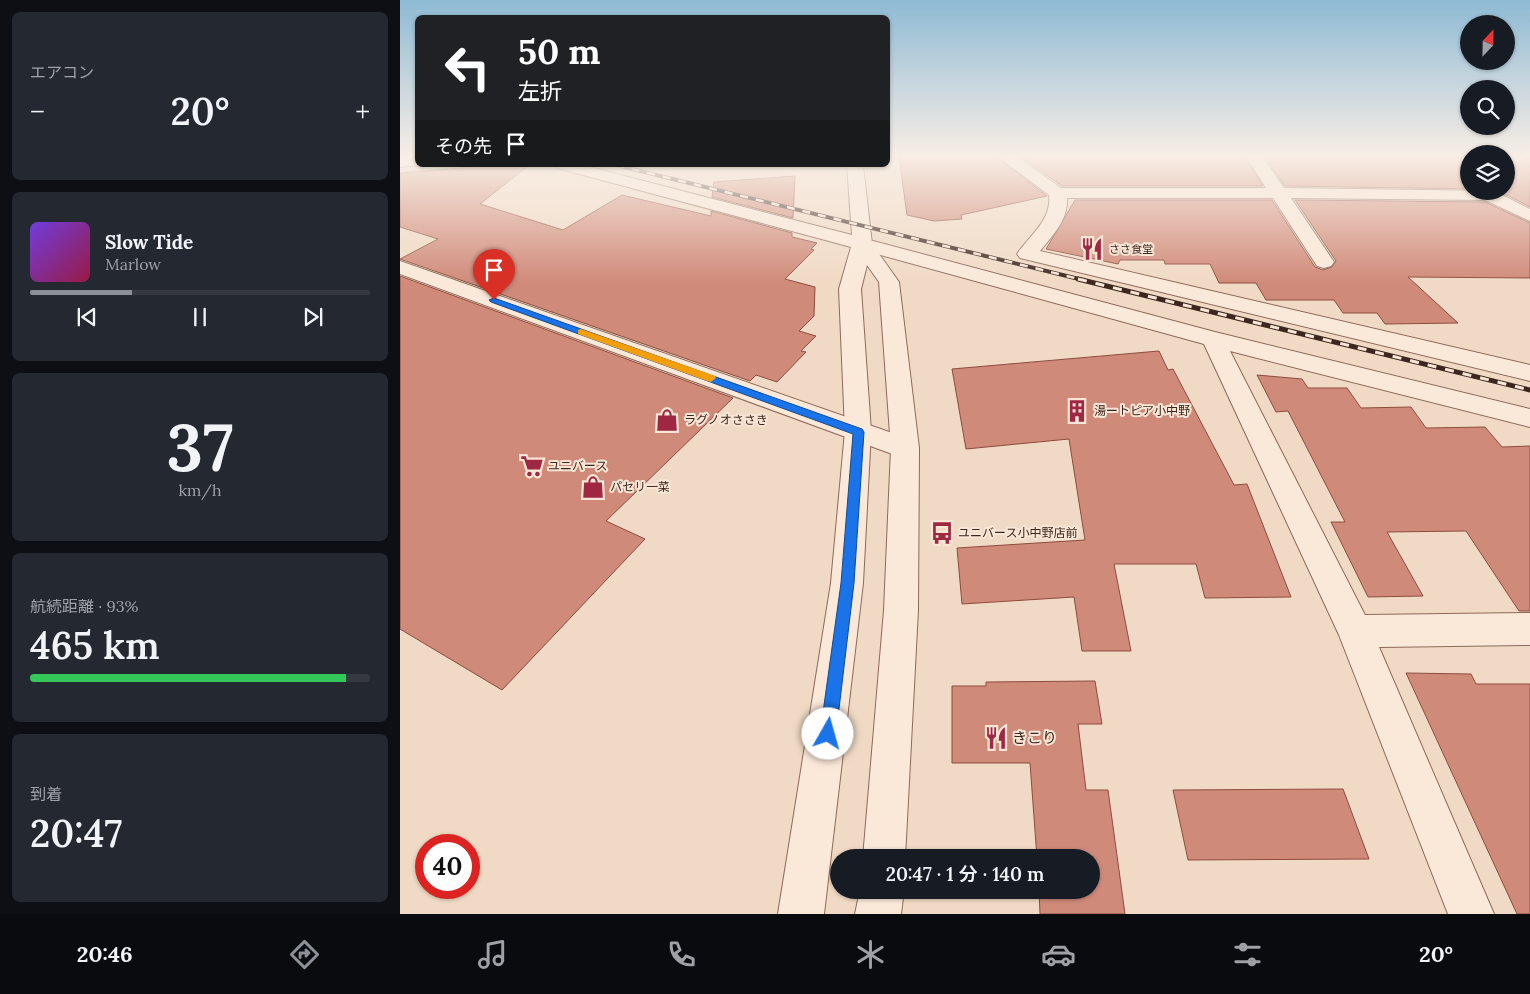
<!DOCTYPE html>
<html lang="ja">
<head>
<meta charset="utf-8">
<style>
	body { margin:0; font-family:Lora,"Noto Sans JP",serif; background:#242831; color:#f1f3f6; height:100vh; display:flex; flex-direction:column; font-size:19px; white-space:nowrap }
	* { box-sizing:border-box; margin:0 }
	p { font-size:16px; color:#9ea1a6 }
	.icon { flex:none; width:28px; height:28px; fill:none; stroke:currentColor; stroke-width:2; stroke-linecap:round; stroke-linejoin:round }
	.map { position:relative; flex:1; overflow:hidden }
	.drawer { display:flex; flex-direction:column; gap:12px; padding:12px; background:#0d0f14; width:400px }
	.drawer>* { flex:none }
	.top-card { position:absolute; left:15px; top:15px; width:475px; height:152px; border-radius:8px; box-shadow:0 1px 4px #0004; background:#202124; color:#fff; overflow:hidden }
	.needle { width:32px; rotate:22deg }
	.fabs { position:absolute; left:1060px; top:15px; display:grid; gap:10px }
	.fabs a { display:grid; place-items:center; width:55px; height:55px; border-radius:50%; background:#171b24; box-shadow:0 1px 4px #0004; font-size:25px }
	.speed { position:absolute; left:15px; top:834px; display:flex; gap:10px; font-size:25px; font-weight:700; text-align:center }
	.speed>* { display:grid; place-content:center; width:65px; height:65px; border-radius:50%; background:#171b24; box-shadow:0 1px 4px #0004; line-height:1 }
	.speed .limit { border:8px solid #d22; background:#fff; color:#111 }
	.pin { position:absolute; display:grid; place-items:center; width:42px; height:42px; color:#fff; margin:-51px -21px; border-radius:50% 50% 50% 0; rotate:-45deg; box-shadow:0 0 5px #0007 }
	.pin .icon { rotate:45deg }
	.me { position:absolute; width:55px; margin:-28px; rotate:7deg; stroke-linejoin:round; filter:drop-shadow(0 0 4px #0008) }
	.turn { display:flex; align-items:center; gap:18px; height:105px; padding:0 20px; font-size:22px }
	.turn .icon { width:65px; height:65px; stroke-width:2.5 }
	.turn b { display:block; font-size:35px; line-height:42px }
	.then { display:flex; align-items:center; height:48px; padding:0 20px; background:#0003; gap:10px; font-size:19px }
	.big { font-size:38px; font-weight:600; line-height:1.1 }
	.drawer .widget { flex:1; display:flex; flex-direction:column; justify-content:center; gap:8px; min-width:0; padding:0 18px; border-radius:8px; background:#242831 }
	.drawer .dial { align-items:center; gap:0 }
	.dial b { font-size:65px; line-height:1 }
	.song { display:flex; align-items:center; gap:15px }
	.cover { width:60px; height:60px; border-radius:8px; background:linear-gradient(135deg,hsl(260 70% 55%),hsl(340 70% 35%)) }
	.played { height:5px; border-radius:2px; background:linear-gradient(90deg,#8c9099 30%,#363941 30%) }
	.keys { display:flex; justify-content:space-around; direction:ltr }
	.heat { display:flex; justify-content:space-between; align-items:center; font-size:28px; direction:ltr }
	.charge { height:8px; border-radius:4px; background:linear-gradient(90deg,#34c759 93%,#363941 0) }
	.trip { position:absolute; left:430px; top:849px; width:270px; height:50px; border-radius:25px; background:#171b24; box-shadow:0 1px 4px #0004; font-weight:600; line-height:50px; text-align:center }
	.menu { display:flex; height:80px; justify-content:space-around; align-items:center; background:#090b0e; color:#9ea1a6 }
	.menu .icon { width:35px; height:35px }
	.menu .current { color:#8c9099 }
	.menu b { font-size:22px; color:#f1f3f6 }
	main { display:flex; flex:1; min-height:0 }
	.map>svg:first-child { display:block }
	.building { fill:#d08a79; stroke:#8d4c3e }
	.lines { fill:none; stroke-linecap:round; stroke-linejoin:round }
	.minor-casing { stroke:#8d695a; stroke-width:2 }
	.tertiary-casing { stroke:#8d695a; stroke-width:2 }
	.minor { fill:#fae9d9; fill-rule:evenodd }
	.tertiary { fill:#fae9d9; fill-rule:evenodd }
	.rail-far1-casing { stroke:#3c261e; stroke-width:4 }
	.rail-casing { stroke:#3c261e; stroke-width:5 }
	.rail-far1 { stroke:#f7e6d5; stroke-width:2.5; stroke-dasharray:8; stroke-linecap:butt }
	.rail { stroke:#f7e6d5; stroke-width:3; stroke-dasharray:9; stroke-linecap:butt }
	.route { fill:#1a73e8; stroke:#114b97 }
	.slow { fill:#f59e0b }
	.labels { text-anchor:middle; stroke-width:4; stroke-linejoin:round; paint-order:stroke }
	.far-poi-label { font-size:11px; fill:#3c261e; stroke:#f7e6d5; text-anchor:start }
	.poi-label { font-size:12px; fill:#3c261e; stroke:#f7e6d5; text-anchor:start }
	.near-poi-label { font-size:15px; fill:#3c261e; stroke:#f7e6d5; text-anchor:start }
</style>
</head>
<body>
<main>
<section class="drawer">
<div class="widget"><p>エアコン</p>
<div class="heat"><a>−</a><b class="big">20°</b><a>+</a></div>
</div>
<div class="widget">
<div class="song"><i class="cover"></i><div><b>Slow Tide</b><p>Marlow</p></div></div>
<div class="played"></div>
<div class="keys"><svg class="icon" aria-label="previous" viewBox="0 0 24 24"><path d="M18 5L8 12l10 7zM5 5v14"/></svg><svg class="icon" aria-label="pause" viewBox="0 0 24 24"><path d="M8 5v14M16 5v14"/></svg><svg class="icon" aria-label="next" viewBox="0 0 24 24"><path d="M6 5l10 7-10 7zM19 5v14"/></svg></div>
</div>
<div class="widget dial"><b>37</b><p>km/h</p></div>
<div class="widget"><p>航続距離 · 93%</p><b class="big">465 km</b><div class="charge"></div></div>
<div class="widget"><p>到着</p><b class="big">20:47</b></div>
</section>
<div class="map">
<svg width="1130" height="914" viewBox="0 0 1130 914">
	<rect width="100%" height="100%" fill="#f0dac5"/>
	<!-- building -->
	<g class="building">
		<path d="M 499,156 L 595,156 L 647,196 L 561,215 L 562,219 L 534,221 L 507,215 Z"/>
		<path d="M 620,156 L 844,156 L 863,186 L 662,186 Z"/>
		<path d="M 1130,156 L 1130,207 L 1099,191 L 1106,191 L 1106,169 Z"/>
		<path d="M 865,157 L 1057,157 L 1069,166 L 1069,189 L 885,186 Z"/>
		<path d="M 99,165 L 129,165 L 80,204 L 163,230 L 222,195 L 311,216 L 311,211 L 392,233 L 392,237 L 417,243 L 411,249 L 414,250 L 385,279 L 415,287 L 414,316 L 399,331 L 416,336 L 401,351 L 406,352 L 377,382 L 356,375 L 350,381 L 0,259 L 38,239 L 0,227 L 0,173 Z"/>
		<path d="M 395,176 L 393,218 L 312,197 L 314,182 Z"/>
		<path d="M 675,200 L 872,200 L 915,267 L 923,270 L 932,267 L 936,261 L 895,200 L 1085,202 L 1130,223 L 1130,278 L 1008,277 L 1058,323 L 985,324 L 977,313 L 943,313 L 934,300 L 866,300 L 856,283 L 819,283 L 810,264 L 765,264 L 764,260 L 720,260 L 718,264 L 646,249 Z"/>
		<path d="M 0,276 L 333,398 L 206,521 L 245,539 L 102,690 L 0,629 Z"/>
		<path d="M 759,351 L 768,370 L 773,369 L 834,485 L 847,484 L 891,597 L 805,598 L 796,564 L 714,564 L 731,651 L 682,651 L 674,597 L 562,604 L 557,548 L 685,540 L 669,439 L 566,449 L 552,369 Z"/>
		<path d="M 857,375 L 902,379 L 908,388 L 947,388 L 961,408 L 1011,407 L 1026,428 L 1085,427 L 1102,447 L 1130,446 L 1130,611 L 1119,611 L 1066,531 L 987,532 L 1023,596 L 968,597 L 931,522 L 945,522 L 888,411 L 876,412 Z"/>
		<path d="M 1006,673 L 1071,674 L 1076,684 L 1130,684 L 1130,914 L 1117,914 Z"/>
		<path d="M 695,681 L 702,724 L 678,724 L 686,790 L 708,790 L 725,914 L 640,914 L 639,890 L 691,890 L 691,858 L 637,858 L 630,763 L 552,763 L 552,686 L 586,686 L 586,682 Z"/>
		<path d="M 943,789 L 969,859 L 788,860 L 773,790 Z"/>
	</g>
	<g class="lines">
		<defs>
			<g id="minor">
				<path d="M 597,156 L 616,156 L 661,188 L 866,188 L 846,156 L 862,156 L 884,188 L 1094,191 L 1130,209 L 1130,221 L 1085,200 L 891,198 L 934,262 L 931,266 L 924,268 L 917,266 L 873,198 L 667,198 C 669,219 652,236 640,251 L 1130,365 L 1130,381 L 620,258 L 617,254 C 630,235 652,220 649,195 Z"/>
				<path d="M 462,238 L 815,332 L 1130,409 L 1130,427 L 830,351 L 965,615 L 1130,613 L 1130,645 L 979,647 L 1094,914 L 1048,914 L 939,635 L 804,344 L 455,248 L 452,244 L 455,240 Z"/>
				<path d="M 0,261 L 515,441 L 519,448 L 515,455 L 505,458 L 495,455 L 0,274 Z"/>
			</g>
			<g id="tertiary">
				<path d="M 18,156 L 18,165 L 21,165 L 0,167 L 0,157 Z"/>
				<path d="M 155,165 L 182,165 L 452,235 L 447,165 L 463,165 L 472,244 L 499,282 L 519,448 L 518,610 L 505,858 L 463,858 L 484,610 L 491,448 L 479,282 L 467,265 L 461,289 L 471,431 L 463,583 L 424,914 L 378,914 L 431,583 L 445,431 L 439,289 L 451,247 L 157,168 Z"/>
				<path d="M 460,890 L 504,890 L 501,914 L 455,914 Z"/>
			</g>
		</defs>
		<!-- minor casing -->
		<use href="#minor" class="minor-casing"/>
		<!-- tertiary casing -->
		<use href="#tertiary" class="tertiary-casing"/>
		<!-- minor -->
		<use href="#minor" class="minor"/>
		<!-- tertiary -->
		<use href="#tertiary" class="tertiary"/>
		<defs>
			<path id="rail-far1" d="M 216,165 L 683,280"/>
			<path id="rail" d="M 678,279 L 1130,390"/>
		</defs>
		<!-- rail-far1 casing -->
		<use href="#rail-far1" class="rail-far1-casing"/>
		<!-- rail casing -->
		<use href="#rail" class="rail-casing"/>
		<!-- rail-far1 -->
		<use href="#rail-far1" class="rail-far1"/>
		<!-- rail -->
		<use href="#rail" class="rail"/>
	</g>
	<!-- sky -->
	<linearGradient id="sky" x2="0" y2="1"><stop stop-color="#8ebad4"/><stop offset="0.55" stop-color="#f8eee5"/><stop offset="1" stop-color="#f8eee5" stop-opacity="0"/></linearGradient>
	<rect width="1130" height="284" fill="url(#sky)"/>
	<!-- route -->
	<path class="route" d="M 94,298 L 462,429 L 464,432 L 454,583 L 436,734 L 433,739 L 428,741 L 422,739 L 420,734 L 441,583 L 453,434 L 91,302 L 89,300 Z"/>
	<!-- slow -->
	<path class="slow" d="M 181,329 L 315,376 L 316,378 L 311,382 L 307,381 L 178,334 L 178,330 Z"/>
	<!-- icons -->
	<defs>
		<symbol id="restaurant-bare" viewBox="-9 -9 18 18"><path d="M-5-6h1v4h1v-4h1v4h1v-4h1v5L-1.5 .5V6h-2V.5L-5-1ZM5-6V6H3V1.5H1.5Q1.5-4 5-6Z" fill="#9f2742" stroke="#f7e6d5" stroke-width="2.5" paint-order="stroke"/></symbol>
		<symbol id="building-bare" viewBox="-9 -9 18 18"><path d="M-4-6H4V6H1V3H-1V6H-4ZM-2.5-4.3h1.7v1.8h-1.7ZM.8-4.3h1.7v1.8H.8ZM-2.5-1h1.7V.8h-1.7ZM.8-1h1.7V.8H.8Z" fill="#9f2742" stroke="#f7e6d5" stroke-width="2.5" paint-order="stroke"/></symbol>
		<symbol id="shop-bare" viewBox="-9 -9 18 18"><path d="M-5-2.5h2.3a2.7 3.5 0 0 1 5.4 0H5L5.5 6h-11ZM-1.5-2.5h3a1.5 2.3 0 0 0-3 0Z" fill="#9f2742" stroke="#f7e6d5" stroke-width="2.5" paint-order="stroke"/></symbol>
		<symbol id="supermarket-bare" viewBox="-9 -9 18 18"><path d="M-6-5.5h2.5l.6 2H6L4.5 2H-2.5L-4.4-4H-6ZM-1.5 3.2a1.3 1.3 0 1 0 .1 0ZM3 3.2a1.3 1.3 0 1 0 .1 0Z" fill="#9f2742" stroke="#f7e6d5" stroke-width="2.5" paint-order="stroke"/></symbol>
		<symbol id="bus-bare" viewBox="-9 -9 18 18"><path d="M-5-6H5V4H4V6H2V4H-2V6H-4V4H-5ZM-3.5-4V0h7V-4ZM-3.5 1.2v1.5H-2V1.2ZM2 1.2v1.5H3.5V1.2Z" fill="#9f2742" stroke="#f7e6d5" stroke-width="2.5" paint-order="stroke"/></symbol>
	</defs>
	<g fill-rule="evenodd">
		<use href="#restaurant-bare" x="676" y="233" width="32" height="32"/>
		<use href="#building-bare" x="661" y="395" width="32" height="32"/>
		<use href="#shop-bare" x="251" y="404" width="32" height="32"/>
		<use href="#supermarket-bare" x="116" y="450" width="32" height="32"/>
		<use href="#shop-bare" x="177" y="471" width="32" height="32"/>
		<use href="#bus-bare" x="526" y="517" width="32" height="32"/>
		<use href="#restaurant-bare" x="580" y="722" width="32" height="32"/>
	</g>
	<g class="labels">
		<!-- far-poi labels -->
		<g class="far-poi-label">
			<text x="709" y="253">ささ食堂</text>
		</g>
		<!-- poi labels -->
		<g class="poi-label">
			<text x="694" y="415">湯ートピア小中野</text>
			<text x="284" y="424">ラグノオささき</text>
			<text x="148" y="470">ユニバース</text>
			<text x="210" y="491">パセリ一菜</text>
			<text x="558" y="537">ユニバース小中野店前</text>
		</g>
		<!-- near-poi labels -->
		<g class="near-poi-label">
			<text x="612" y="743">きこり</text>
		</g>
	</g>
</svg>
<div class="fabs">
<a><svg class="needle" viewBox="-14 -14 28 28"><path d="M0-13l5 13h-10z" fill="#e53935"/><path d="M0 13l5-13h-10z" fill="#9ea1a6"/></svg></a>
<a><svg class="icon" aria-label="search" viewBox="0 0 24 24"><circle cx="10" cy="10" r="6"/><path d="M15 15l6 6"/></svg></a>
<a><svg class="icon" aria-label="layers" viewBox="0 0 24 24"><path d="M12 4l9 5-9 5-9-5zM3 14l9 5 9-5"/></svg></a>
</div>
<div class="speed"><div class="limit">40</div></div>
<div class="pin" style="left:94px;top:300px;background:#d93025"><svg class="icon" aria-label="arrive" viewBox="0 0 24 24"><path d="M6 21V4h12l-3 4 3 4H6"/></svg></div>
<svg class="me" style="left:428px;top:734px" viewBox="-20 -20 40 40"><circle r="19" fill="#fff"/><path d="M0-13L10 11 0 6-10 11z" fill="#1a73e8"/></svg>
<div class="trip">20:47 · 1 分 · 140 m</div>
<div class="top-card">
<div class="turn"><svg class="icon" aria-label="left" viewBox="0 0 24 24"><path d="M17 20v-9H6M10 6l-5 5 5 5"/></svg><div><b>50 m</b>左折</div></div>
<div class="then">その先<svg class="icon" aria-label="arrive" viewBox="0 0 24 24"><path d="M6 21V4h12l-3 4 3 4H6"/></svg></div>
</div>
</div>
</main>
<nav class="menu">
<b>20:46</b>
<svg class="icon current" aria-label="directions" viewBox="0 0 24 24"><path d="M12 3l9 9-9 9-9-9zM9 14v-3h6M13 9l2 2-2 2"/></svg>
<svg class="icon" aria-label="music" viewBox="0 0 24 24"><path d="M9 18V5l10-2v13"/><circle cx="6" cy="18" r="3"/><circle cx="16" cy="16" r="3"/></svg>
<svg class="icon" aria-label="phone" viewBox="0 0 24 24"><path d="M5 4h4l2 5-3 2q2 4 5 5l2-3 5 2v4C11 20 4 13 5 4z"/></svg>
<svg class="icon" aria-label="climate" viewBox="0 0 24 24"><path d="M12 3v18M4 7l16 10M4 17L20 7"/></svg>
<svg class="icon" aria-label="car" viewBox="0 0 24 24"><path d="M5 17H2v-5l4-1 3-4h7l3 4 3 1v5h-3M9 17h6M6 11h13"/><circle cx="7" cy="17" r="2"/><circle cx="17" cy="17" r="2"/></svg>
<svg class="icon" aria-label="filters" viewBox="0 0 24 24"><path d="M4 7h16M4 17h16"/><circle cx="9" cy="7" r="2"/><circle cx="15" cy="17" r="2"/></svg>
<b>20°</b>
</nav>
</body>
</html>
